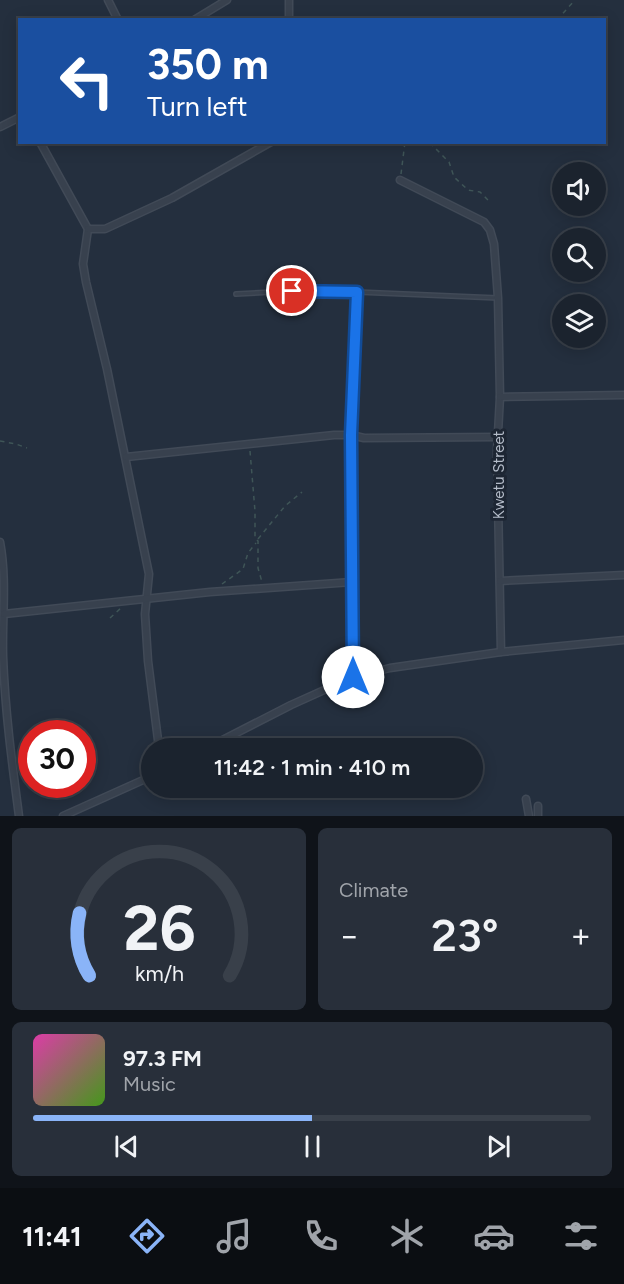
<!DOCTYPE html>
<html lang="en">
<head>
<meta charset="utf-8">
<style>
	body { margin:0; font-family:Figtree,sans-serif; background:#282f3a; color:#f1f3f6; height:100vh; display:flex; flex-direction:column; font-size:22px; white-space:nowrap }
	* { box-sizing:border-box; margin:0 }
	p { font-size:20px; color:#a0a4aa }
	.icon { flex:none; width:33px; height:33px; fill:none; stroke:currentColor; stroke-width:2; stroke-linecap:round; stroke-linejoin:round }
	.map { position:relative; height:816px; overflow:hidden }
	.panel { display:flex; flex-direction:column; gap:12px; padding:12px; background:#0f1319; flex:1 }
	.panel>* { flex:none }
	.top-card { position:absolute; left:18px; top:18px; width:588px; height:126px; border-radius:0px; box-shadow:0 3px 15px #0003,0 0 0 2px #39404a; background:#1a4fa0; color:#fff; overflow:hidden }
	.controls { position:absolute; left:552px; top:162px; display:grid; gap:12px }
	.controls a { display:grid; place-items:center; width:54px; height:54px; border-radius:50%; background:#1b232e; box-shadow:0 3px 15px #0003,0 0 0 2px #39404a; font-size:30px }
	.speed { position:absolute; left:18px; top:720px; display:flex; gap:12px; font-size:30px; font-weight:700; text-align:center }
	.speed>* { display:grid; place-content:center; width:78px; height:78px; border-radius:50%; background:#1b232e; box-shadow:0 3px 15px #0003,0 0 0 2px #39404a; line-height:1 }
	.speed .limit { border:9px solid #d22; background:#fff; color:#111 }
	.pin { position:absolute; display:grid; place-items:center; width:51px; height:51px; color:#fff; margin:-26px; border:3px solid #fff; border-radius:50%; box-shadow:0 2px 6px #0007 }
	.me { position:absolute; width:66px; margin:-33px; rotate:0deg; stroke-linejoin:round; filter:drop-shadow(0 0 4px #0008) }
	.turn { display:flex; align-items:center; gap:21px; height:126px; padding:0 30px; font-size:27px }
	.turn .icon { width:78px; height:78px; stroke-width:2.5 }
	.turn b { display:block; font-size:42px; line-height:51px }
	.big { font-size:45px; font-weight:600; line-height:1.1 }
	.panel .widget { flex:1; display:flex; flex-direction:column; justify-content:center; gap:9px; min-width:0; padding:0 21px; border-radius:9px; background:#282f3a }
	.panel .dial { align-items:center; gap:0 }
	.dial svg { height:156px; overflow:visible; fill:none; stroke:#39404a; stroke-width:7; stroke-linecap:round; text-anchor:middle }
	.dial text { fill:#f1f3f6; stroke:none }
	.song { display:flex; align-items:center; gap:18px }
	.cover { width:72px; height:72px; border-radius:9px; background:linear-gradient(135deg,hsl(320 70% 55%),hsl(100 70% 35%)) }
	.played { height:6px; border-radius:3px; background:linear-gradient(90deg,#8ab4f8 50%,#39404a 50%) }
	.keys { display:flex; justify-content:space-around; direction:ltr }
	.heat { display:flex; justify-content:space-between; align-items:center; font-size:33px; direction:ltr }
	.panel .tiles { flex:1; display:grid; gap:12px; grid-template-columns:1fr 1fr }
	.widget:last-child { grid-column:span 2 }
	.trip { position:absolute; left:141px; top:738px; width:342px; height:60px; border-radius:30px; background:#1b232e; box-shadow:0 3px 15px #0003,0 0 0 2px #39404a; font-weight:600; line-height:60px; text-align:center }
	.tab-bar { display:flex; height:96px; justify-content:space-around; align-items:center; background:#0b0e12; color:#a0a4aa }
	.tab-bar .icon { width:42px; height:42px }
	.tab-bar .current { color:#8ab4f8 }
	.tab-bar b { font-size:27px; color:#f1f3f6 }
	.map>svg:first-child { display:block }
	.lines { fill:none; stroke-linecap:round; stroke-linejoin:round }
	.service-casing { stroke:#414a57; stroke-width:6 }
	.minor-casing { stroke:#414a57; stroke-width:9 }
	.path { stroke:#3f5557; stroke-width:1.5; stroke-dasharray:4.5 4.5; stroke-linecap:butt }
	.service { stroke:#38414e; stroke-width:3 }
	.minor { stroke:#38414e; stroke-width:6 }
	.route-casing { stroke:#114b97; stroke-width:15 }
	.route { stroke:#1a73e8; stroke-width:10 }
	.labels { text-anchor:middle; stroke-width:6; stroke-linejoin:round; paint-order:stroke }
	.street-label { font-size:15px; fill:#b4bcc9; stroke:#1d2633 }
</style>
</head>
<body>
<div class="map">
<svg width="624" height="816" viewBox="0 0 624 816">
	<rect width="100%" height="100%" fill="#242f3e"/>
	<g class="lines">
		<defs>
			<path id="service" d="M 236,294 L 292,291 L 357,292 L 498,298"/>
			<g id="minor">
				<path d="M 108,0 L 118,20"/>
				<path d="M 194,20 L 227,0"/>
				<path d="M 289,20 L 289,0"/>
				<path d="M 0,127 L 20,117"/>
				<path d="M 40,142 L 88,229 L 83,264 L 86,282 L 107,369 L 149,574 L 145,614 L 148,661 L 159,748"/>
				<path d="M 400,180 L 484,222 L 490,230 L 494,244 L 498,298 L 500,397 L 497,451 L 501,652"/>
				<path d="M 88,229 L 105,229 L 172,198 L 271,142"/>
				<path d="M 500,397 L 624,395"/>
				<path d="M 126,457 L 334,435 L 351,435 L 364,438 L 498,437"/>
				<path d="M 0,542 C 7,579 2,618 3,656 C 5,710 12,763 19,816"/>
				<path d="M 500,581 L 624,575"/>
				<path d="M 4,614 L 210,592 L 352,582"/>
				<path d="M 353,677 L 351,435 L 357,292"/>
				<path d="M 207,748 L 291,705 L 353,677 L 390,668 L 501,652 L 624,640"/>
				<path d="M 526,799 L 529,816"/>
				<path d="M 538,806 L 538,816"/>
				<path d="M 63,816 L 152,776"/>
			</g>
		</defs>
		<!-- service casing -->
		<use href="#service" class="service-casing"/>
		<!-- minor casing -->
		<use href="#minor" class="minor-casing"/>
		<!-- path -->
		<g class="path">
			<path d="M 557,20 L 575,0"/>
			<path d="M 433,142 L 432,145 L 449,162 L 454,177 L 468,190 L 480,192 L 491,203"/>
			<path d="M 401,174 L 405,142"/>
			<path d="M 0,441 L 16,444 L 27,448"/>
			<path d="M 250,451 L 255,511 L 255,538 L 258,541 L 258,568 L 262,582"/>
			<path d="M 258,539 L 285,506 L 302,492"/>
			<path d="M 222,584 L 243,569 L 248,553 L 256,543"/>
			<path d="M 110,618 L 121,608"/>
		</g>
		<!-- service -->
		<use href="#service" class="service"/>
		<!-- minor -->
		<use href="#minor" class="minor"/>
	</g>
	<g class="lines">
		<defs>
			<path id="route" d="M 292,291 L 357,292 L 351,435 L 353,677"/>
		</defs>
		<!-- route casing -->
		<use href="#route" class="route-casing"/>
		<!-- route -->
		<use href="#route" class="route"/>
	</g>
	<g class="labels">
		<!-- street labels -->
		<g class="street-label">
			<text transform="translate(499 475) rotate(-90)" y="5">Kwetu Street</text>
		</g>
	</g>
</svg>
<div class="controls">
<a><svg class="icon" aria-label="sound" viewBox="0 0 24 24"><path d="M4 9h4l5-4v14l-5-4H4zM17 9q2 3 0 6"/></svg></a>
<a><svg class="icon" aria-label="search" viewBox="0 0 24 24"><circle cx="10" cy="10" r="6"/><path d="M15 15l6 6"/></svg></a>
<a><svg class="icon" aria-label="layers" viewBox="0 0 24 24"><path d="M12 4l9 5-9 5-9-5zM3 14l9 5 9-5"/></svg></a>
</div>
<div class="speed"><div class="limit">30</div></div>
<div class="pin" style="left:292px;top:291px;background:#d93025"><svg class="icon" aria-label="arrive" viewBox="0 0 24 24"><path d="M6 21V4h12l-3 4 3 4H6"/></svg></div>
<svg class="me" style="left:353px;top:677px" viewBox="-20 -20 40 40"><circle r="19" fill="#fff"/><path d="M0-13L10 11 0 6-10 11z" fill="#1a73e8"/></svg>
<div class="trip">11:42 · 1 min · 410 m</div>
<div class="top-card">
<div class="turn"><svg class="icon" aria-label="left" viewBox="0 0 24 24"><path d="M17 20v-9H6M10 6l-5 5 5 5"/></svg><div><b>350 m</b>Turn left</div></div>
</div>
</div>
<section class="panel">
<div class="tiles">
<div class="widget dial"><svg viewBox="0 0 100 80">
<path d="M14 69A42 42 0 1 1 86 69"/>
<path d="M14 69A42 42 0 0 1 9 37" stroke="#8ab4f8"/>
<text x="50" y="56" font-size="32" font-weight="700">26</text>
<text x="50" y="72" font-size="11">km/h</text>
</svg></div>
<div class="widget"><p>Climate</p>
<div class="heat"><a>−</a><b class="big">23°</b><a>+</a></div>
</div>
<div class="widget">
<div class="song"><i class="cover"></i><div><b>97.3 FM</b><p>Music</p></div></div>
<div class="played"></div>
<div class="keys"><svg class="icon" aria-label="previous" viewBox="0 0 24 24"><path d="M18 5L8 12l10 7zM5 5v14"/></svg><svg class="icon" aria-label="pause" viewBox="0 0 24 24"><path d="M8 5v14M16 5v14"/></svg><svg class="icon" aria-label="next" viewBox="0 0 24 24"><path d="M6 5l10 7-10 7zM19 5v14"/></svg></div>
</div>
</div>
</section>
<nav class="tab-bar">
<b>11:41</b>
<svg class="icon current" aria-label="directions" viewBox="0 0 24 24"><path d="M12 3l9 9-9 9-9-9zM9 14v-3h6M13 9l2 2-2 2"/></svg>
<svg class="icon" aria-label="music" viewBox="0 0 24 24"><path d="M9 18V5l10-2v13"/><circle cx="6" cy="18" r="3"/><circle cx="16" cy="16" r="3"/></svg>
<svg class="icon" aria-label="phone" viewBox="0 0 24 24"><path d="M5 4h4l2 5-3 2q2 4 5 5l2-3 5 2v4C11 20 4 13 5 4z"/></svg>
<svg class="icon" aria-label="climate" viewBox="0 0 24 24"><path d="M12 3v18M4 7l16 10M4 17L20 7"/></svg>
<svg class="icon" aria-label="car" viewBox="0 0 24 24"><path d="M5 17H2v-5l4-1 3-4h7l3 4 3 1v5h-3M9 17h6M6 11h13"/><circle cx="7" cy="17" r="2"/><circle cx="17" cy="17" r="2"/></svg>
<svg class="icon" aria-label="filters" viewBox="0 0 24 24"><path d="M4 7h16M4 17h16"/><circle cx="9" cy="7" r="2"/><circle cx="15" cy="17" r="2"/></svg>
</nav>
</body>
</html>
